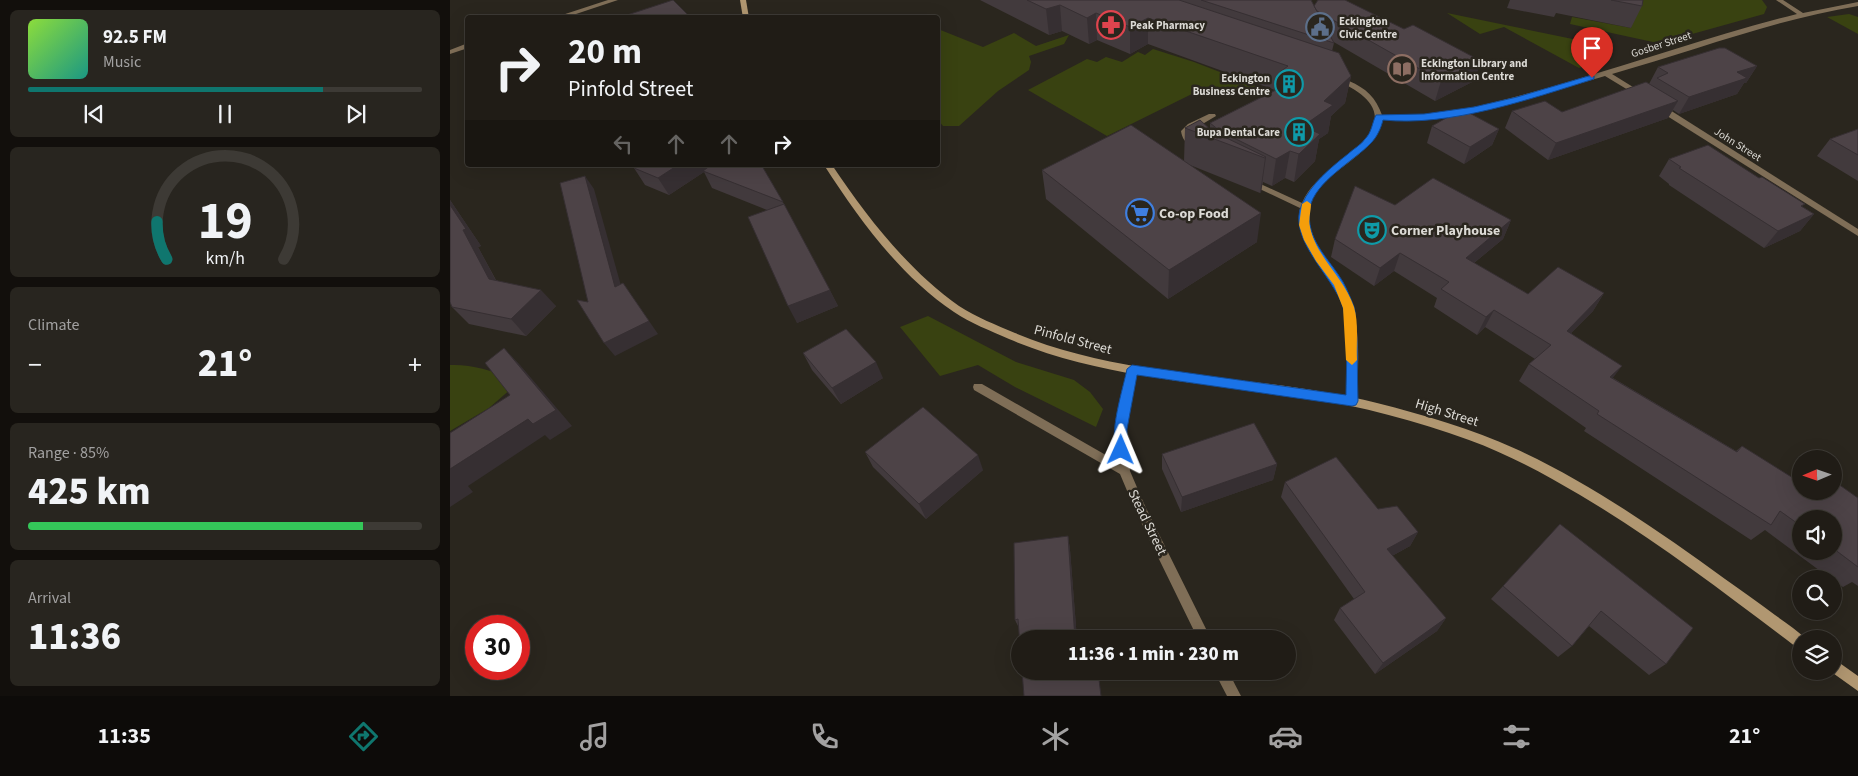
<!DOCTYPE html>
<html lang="en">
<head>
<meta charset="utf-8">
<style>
	body { margin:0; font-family:"Source Sans 3",sans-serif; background:#28251f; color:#f1f3f6; height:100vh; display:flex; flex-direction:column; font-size:19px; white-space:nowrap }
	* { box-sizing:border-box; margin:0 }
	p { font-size:16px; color:#a2a1a1 }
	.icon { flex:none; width:28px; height:28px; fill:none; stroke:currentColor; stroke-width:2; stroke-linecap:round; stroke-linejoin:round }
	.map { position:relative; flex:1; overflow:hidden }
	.side { display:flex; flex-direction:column; gap:10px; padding:10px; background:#120f0c; width:450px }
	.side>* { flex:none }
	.banner { position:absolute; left:15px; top:15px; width:475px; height:152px; border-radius:5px; box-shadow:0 5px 20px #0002,0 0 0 1px #3d3a35; background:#201c16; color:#f1f3f6; overflow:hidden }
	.needle { width:32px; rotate:268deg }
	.controls { position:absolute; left:1342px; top:450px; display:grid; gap:10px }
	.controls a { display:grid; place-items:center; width:50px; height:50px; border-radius:50%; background:#201c16; box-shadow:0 5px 20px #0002,0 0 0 1px #3d3a35; font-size:25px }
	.speed { position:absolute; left:15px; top:615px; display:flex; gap:10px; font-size:25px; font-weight:700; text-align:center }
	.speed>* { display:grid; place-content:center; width:65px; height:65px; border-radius:50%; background:#201c16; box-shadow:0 5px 20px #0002,0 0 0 1px #3d3a35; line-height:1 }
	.speed .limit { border:8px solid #d22; background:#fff; color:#111 }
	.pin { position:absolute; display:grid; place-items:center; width:42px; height:42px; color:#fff; margin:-51px -21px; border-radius:50% 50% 50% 0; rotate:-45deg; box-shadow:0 0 5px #0007 }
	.pin .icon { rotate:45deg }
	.me { position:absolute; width:55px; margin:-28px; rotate:1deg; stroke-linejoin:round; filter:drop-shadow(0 0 4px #0008) }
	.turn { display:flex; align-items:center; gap:18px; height:105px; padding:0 20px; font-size:22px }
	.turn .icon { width:65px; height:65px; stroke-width:2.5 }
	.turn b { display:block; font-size:35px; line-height:42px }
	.lanes { display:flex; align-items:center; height:48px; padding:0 20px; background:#0003; justify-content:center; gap:25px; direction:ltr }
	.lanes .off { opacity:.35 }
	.big { font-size:38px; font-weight:800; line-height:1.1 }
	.side .tile { flex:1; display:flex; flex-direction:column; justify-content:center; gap:8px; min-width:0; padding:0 18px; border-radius:8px; background:#28251f }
	.side .dial { align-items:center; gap:0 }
	.dial svg { height:130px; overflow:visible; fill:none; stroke:#3d3a35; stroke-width:7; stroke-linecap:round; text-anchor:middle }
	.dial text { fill:#f1f3f6; stroke:none }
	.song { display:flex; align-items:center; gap:15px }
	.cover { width:60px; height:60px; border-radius:8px; background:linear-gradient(135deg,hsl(90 70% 55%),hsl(170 70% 35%)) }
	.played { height:5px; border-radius:2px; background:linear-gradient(90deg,#0f766e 75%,#3d3a35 75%) }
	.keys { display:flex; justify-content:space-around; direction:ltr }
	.heat { display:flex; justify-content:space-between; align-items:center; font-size:28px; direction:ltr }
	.charge { height:8px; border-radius:4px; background:linear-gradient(90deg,#34c759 85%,#3d3a35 0) }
	.trip { position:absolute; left:561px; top:630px; width:285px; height:50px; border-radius:25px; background:#201c16; box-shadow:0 5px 20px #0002,0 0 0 1px #3d3a35; font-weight:800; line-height:50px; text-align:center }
	.tabs { display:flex; height:80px; justify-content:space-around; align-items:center; background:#0d0b09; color:#a2a1a1 }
	.tabs .icon { width:35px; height:35px }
	.tabs .on { color:#0f766e }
	.tabs b { font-size:22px; color:#f1f3f6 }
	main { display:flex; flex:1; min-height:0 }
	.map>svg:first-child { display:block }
	.green { fill:#394211 }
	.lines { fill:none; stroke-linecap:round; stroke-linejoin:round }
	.street { fill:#7f6e57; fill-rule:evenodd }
	.secondary { fill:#b19771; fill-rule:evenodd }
	.wall { fill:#423a3d; fill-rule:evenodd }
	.shaded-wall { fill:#362f32 }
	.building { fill:#4d4347; stroke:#362f32 }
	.route { fill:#1a73e8; stroke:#114b97 }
	.slow { fill:#f59e0b }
	.labels { text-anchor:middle; stroke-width:5; stroke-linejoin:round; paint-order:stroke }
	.far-poi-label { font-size:11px; font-weight:bold; fill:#dcdad5; stroke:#2a261e; text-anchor:start }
	.far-street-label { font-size:11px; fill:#dcdad5; stroke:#2a261e }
	.poi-label { font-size:14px; font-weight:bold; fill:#dcdad5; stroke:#2a261e; text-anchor:start }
	.street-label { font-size:14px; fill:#dcdad5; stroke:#2a261e }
</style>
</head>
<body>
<main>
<section class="side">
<div class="tile">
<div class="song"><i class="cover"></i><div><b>92.5 FM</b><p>Music</p></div></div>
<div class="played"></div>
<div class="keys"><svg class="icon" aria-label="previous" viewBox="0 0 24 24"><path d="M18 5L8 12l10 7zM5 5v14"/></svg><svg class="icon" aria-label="pause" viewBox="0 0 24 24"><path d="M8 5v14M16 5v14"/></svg><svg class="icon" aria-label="next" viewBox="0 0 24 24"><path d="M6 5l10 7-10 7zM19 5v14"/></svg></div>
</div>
<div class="tile dial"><svg viewBox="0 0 100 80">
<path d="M14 69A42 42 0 1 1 86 69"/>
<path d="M14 69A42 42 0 0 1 8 46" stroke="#0f766e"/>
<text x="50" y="56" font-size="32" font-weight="700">19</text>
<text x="50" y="72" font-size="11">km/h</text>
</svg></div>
<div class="tile"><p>Climate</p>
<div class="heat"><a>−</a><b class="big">21°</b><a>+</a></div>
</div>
<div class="tile"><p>Range · 85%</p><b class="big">425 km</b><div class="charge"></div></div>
<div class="tile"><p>Arrival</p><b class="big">11:36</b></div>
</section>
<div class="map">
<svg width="1408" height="696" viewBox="0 0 1408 696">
	<rect width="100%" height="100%" fill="#2a261e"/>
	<!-- green -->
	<g class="green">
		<path d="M 1186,0 L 1312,0 L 1317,7 L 1314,14 L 1217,41 L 1203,42 L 1120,24 L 1122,17 L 1181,28 Z"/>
		<path d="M 997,13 L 1147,44 L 1157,48 L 1161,54 L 1160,58 L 1129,68 L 1054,27 L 1030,34 Z"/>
		<path d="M 1399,14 L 1408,17 L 1408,34 L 1377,17 Z"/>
		<path d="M 488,29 L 533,47 L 564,33 L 586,46 L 619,35 L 614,44 L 579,56 L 581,62 L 579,70 L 548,91 L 509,126 L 493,126 L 488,120 Z"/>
		<path d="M 703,49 L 744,62 L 819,91 L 810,97 L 783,94 L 756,87 L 657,136 L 578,90 L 637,59 L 647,62 L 656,57 L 672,62 L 688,52 L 695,55 Z"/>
		<path d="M 478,316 L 566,362 L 624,380 L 640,392 L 653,409 L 646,427 L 565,387 L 528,365 L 490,376 L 450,327 Z"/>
		<path d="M 0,365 C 25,364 47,373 70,381 L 39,408 L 0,431 Z"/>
	</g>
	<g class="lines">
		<!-- street -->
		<g class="street">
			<path d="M 158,0 L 168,0 L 114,18 L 103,18 Z"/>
			<path d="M 1326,0 L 1333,0 L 1353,13 L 1408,2 L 1408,6 C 1323,20 1244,51 1162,74 L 1191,92 L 1192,94 L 1188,96 L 1155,76 C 1081,97 1010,123 932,119 C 921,163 867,170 859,208 C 853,238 879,258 892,282 C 913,317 908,361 907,401 L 906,404 L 902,405 L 898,404 L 897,401 C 897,372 903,332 893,305 C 889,295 886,285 880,277 C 865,255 846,236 850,208 L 797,183 L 801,180 L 804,181 L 852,203 C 866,171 899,164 917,138 C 940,107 908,90 884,79 L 884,77 C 889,76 894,79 899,81 C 916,88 926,98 932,115 C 999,118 1055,100 1118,82 C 1194,60 1270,33 1347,14 Z"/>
			<path d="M 18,43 L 18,48 L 0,54 L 0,50 Z"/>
			<path d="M 1206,105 L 1212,105 L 1408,229 L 1408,236 L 1206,109 Z"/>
			<path d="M 759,114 L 765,114 L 766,116 L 739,132 L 740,137 L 746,143 L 742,145 C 735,143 732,138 731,131 L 738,124 Z"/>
			<path d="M 683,365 L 687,366 L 688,369 L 676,429 L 680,471 L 695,506 L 761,639 L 748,639 L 686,512 L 670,474 L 524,390 L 523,387 L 524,384 L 532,384 L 668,462 L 666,429 L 678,369 L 679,366 Z"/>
			<path d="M 764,671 L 778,671 L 791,696 L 777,696 Z"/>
		</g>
		<!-- secondary -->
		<g class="secondary">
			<path d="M 290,0 L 296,0 L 299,18 L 293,18 Z"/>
			<path d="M 374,165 L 382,165 C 417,217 457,269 509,306 C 526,317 546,325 565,333 C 680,381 807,373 927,403 C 974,415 1022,429 1066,449 C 1140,483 1209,531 1275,579 C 1292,591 1309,603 1325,615 C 1336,623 1347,630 1356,639 L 1351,639 L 1351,648 L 1346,647 C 1276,594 1206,540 1130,495 C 1094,474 1058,454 1019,440 C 966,421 912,406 856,398 C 756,382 654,379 559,339 C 541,331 520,323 504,312 C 449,275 409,219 374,165 Z"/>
			<path d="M 1384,659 L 1408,676 L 1408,691 L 1380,671 L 1384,671 Z"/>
		</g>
	</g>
	<!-- wall -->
	<g class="wall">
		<path d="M 530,0 L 861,0 L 864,6 L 954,29 L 1031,61 L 1024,81 L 985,101 L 882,41 L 884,43 L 882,51 L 901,76 L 895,103 L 881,116 L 878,133 L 869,139 L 865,161 L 844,182 L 835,178 L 822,186 L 813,182 L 811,192 L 810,193 L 740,165 L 807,242 L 718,299 L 596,199 L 592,170 L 734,161 L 735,128 L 760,128 L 760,123 L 825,90 L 698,44 L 680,54 L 647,40 L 639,44 L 612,31 L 599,35 Z"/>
		<path d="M 1060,0 L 1193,0 L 1192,6 L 1181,28 L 1106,13 L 1104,17 L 1057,8 Z"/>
		<path d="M 1307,66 L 1296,83 L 1294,83 L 1287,94 L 1229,114 L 1223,110 L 1218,118 L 1098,160 L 1055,128 L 1062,111 L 1112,112 L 1199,84 L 1208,67 Z"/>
		<path d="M 982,126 L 1049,129 L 1042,145 L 1014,164 L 977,143 Z"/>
		<path d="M 1408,129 L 1408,181 L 1367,156 L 1380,139 Z"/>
		<path d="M 1219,159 L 1353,207 L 1364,214 L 1350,231 L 1314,248 L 1219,185 L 1219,184 L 1209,176 Z"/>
		<path d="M 312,166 L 334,204 L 388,306 L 347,323 L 317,210 L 262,188 L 254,172 L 219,195 L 195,185 L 184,168 Z"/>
		<path d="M 0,200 L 31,246 L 28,247 L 46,280 L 106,306 L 76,336 L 19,324 L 2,307 Z"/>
		<path d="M 945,205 L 1061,220 L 1053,239 L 1024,263 L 1078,294 L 1154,293 L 1143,311 L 1121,333 L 1163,378 L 1286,451 L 1292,446 L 1351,491 L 1384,491 L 1408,498 L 1408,586 L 1402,582 L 1393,587 L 1384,581 L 1384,579 L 1381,579 L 1315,530 L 1301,540 L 1134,431 L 1136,428 L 1069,381 L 1079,364 L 1085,359 L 1035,327 L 1027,335 L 984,307 L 987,298 L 944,271 L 924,286 L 881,257 L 885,239 ZM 1351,519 L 1384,519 L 1384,551 L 1351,551 Z"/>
		<path d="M 353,353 L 433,378 L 391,404 L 362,370 Z"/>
		<path d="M 415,452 L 533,470 L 476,519 L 423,467 Z"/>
		<path d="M 712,454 L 827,464 L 823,480 L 731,512 L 712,469 Z"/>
		<path d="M 835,482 L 928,509 L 968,532 L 960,546 L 942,556 L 996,618 L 987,631 L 925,674 L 884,620 L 890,608 L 904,599 L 831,497 Z"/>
		<path d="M 1110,524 L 1216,664 L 1199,675 L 1139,626 L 1122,646 L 1108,657 L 1041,599 Z"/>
		<path d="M 618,536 L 620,550 L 627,639 L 570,639 L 569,628 L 565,620 Z"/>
	</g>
	<!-- shaded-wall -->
	<g class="shaded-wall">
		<path d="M 610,5 L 612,31 L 599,35 L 596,9 Z"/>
		<path d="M 646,13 L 647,40 L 639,44 L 637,18 Z"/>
		<path d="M 698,18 L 698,44 L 680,54 L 680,27 Z"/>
		<path d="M 1031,61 L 1024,81 L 985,101 L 991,81 Z"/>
		<path d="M 1307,66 L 1296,83 L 1294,83 L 1287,94 L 1229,114 L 1239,97 L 1287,72 Z"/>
		<path d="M 901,76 L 895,103 L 881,116 L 878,133 L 869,139 L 865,161 L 844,182 L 853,126 L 874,101 Z"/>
		<path d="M 1228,101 L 1218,118 L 1098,160 L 1106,143 Z"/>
		<path d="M 1049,129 L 1042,145 L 1014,164 L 1020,147 Z"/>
		<path d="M 840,151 L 835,178 L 822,186 L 826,159 Z"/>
		<path d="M 816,157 L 811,192 L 810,193 L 815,158 Z"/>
		<path d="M 228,165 L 263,165 L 253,171 L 254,172 L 219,195 L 208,178 Z"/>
		<path d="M 135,176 L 144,189 L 175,300 L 165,287 Z"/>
		<path d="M 0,200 L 31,246 L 28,247 L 54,296 L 39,279 L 0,205 Z"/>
		<path d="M 811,213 L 807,242 L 718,299 L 719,270 Z"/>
		<path d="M 1364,214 L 1350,231 L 1314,248 L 1328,231 Z"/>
		<path d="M 1061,220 L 1053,239 L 1008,276 L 1016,258 Z"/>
		<path d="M 950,253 L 944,271 L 924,286 L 930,268 Z"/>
		<path d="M 173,283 L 208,334 L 165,356 L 154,343 Z"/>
		<path d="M 91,290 L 106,306 L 76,336 L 61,319 Z"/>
		<path d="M 380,290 L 388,306 L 347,323 L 338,306 Z"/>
		<path d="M 1154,293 L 1143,311 L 1106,348 L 1117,331 Z"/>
		<path d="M 1044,310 L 1035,327 L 1027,335 L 1036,317 Z"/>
		<path d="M 54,348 L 70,365 L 122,426 L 100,440 L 95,435 L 18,486 L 23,492 L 0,507 L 0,469 L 78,419 Z"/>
		<path d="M 426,362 L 433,378 L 391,404 L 382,388 Z"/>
		<path d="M 1172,366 L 1159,383 L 1160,377 Z"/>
		<path d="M 528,455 L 533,470 L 476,519 L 469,504 Z"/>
		<path d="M 827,464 L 823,480 L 731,512 L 732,497 Z"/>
		<path d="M 968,532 L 960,546 L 929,563 L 937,549 Z"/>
		<path d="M 618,536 L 620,550 L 627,639 L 625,639 Z"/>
		<path d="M 996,618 L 987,631 L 925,674 L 933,663 Z"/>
	</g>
	<!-- building -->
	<g class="building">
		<path d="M 223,0 L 241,18 L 168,18 Z"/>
		<path d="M 577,0 L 729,0 L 889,53 L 901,76 L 874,101 L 883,105 L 853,126 L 870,134 L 849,154 L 840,151 L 826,159 L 770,131 L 760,123 L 848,79 L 830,72 L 838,66 L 698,18 L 680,27 L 646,13 L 637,18 L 610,5 L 596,9 Z"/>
		<path d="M 751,0 L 861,0 L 884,43 Z"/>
		<path d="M 868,0 L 895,0 L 954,29 L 963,25 L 1031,61 L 991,81 L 867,11 L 864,6 Z"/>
		<path d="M 1161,0 L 1193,0 L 1192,6 Z"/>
		<path d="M 1269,48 L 1275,48 L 1307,66 L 1287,72 L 1297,78 L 1239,97 L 1207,78 L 1218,73 L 1208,67 Z"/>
		<path d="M 1196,82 L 1228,101 L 1106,143 L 1062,111 L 1095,101 L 1112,112 Z"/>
		<path d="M 1012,109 L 1049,129 L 1020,147 L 982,126 Z"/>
		<path d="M 750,120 L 762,131 L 816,157 L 815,158 L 735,128 Z"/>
		<path d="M 681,125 L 811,213 L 719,270 L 592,170 Z"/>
		<path d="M 1408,129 L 1408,155 L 1380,139 Z"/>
		<path d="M 1258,145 L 1309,178 L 1312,177 L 1355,204 L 1351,206 L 1364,214 L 1328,231 L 1229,168 L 1231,167 L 1219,159 Z"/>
		<path d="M 184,165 L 228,165 L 208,178 L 184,168 Z"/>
		<path d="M 261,165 L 310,165 L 312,166 L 333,202 L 253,171 Z"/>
		<path d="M 135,176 L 165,287 L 173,283 L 199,321 L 154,343 L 127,300 L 138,302 L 110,183 Z"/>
		<path d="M 983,178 L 1061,220 L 1016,258 L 1078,294 L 1108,267 L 1154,293 L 1117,331 L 1172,366 L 1160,377 L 1287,452 L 1292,446 L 1351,483 L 1351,491 L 1365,491 L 1368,493 L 1370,491 L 1384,491 L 1384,481 L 1408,498 L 1408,567 L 1384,549 L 1384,519 L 1351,519 L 1351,526 L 1330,511 L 1321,525 L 1147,414 L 1149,411 L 1079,364 L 1101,345 L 1044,310 L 1036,317 L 991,289 L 999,282 L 950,253 L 930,268 L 885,239 L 905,186 L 945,205 Z"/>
		<path d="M 334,204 L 380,290 L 338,306 L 298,217 Z"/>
		<path d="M 0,205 L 16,229 L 13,230 L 39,279 L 91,290 L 61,319 L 2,307 L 0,302 Z"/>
		<path d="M 396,329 L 426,362 L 382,388 L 353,353 Z"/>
		<path d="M 54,348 L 106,410 L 83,424 L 78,419 L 0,469 L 0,433 L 60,395 L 35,363 Z"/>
		<path d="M 473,407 L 528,455 L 469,504 L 415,452 Z"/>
		<path d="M 804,423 L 827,464 L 732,497 L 712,454 Z"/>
		<path d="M 886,457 L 928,509 L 947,506 L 968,532 L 937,549 L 996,618 L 933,663 L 890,608 L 915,592 L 835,482 Z"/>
		<path d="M 1110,524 L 1243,628 L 1216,664 L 1151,611 L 1122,646 L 1053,586 Z"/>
		<path d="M 618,536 L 625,639 L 570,639 L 570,646 L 568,619 L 565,620 L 564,543 Z"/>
		<path d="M 572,671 L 648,671 L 651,696 L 574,696 Z"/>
	</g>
	<!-- route -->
	<path class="route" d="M 1142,75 L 1144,76 L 1144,79 C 1080,99 1000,127 933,120 C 931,128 927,137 921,143 C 904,161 864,182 860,208 C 855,240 879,258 893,282 C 897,289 901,299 904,307 C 906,313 905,322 906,329 C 908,353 907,377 908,401 L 906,405 L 902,406 L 687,375 L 677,429 L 677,450 L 675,453 L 671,455 L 667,453 C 658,435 673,389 677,369 L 682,365 L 896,395 C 896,372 899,329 893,307 C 884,277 836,238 852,204 C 861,184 880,168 898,154 C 903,149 911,145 915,139 C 922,132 922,123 926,115 L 974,114 L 1024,107 L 1067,97 Z"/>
	<!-- slow -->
	<path class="slow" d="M 857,201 L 861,204 C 861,211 858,220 860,227 C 866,257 894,277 904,307 C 909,323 906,344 907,360 L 902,365 L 896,360 L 893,308 L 884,285 L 866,261 L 854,240 L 849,225 L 852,204 Z"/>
	<!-- icons -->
	<defs>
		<symbol id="pharmacy-ring" viewBox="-11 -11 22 22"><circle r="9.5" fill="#2a261e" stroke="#e0444e" stroke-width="1.5"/><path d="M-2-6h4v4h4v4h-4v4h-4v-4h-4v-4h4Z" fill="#e0444e"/></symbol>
		<symbol id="civic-ring" viewBox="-11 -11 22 22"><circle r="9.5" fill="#2a261e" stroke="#5c6f8a" stroke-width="1.5"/><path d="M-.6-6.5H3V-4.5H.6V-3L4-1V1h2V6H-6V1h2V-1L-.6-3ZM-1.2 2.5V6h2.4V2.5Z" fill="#5c6f8a"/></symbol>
		<symbol id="library-ring" viewBox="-11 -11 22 22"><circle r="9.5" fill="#2a261e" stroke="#8d6e63" stroke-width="1.5"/><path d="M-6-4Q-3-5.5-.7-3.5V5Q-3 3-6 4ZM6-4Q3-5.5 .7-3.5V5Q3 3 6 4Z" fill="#8d6e63"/></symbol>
		<symbol id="building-ring" viewBox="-11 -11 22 22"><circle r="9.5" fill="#2a261e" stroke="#0f9aa8" stroke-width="1.5"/><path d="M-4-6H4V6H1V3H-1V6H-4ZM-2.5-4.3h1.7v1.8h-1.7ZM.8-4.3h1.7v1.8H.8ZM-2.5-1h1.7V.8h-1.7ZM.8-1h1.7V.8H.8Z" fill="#0f9aa8"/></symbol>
		<symbol id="supermarket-ring" viewBox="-11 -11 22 22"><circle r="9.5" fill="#2a261e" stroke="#3f7fe0" stroke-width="1.5"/><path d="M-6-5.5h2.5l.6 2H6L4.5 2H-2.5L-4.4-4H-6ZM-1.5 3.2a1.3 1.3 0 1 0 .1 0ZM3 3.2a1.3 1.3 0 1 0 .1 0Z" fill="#3f7fe0"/></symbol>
		<symbol id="theatre-ring" viewBox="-11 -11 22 22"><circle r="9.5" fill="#2a261e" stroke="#0f9aa8" stroke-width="1.5"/><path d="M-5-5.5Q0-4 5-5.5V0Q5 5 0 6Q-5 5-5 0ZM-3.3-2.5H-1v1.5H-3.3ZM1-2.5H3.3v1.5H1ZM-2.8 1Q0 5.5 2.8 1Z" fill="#0f9aa8"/></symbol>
	</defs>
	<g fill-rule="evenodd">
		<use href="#pharmacy-ring" x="645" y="9" width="32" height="32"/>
		<use href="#civic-ring" x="854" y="11" width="32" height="32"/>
		<use href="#library-ring" x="936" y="53" width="32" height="32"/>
		<use href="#building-ring" x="823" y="68" width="32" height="32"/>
		<use href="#building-ring" x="833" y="116" width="32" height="32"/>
		<use href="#supermarket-ring" x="674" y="197" width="32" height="32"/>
		<use href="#theatre-ring" x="906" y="214" width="32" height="32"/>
	</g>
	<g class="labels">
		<!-- far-poi labels -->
		<g class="far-poi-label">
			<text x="889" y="25">Eckington<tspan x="889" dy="13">Civic Centre</tspan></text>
			<text x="680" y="29">Peak Pharmacy</text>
			<text x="971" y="67">Eckington Library and<tspan x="971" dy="13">Information Centre</tspan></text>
			<text x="820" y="82" text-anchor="end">Eckington<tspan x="820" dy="13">Business Centre</tspan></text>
			<text x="830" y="136" text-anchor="end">Bupa Dental Care</text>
		</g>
		<!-- far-street labels -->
		<g class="far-street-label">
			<text transform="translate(1211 44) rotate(-18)" y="4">Gosber Street</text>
			<text transform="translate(1288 144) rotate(32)" y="4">John Street</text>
		</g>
		<!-- poi labels -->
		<g class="poi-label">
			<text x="709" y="218">Co-op Food</text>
			<text x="941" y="235">Corner Playhouse</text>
		</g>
		<!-- street labels -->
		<g class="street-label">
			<text transform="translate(623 339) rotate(15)" y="5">Pinfold Street</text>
			<text transform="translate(997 412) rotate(17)" y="5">High Street</text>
			<text transform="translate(698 522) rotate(64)" y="5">Stead Street</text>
		</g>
	</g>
</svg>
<div class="controls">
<a><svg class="needle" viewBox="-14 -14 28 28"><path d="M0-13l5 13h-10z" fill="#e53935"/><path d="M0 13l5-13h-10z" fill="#a2a1a1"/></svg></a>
<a><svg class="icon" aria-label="sound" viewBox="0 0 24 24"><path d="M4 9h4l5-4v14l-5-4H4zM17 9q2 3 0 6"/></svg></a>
<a><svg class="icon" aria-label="search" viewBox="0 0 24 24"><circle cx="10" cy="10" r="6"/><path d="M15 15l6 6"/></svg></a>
<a><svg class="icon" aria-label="layers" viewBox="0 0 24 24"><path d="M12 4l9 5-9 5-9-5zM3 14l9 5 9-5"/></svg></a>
</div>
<div class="speed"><div class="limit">30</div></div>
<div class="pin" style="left:1142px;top:78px;background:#d93025"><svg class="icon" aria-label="arrive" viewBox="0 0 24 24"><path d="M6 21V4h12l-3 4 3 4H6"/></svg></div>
<svg class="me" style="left:671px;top:450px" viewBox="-20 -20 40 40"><path d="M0-17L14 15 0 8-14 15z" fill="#1a73e8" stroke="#fff" stroke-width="4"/></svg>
<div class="trip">11:36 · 1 min · 230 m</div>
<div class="banner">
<div class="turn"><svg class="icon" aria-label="right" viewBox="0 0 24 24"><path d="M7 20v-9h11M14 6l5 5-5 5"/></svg><div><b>20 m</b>Pinfold Street</div></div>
<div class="lanes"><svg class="icon off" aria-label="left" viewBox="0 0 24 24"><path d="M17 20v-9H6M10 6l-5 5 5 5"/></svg><svg class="icon off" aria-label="ahead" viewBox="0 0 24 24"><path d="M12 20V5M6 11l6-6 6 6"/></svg><svg class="icon off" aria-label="ahead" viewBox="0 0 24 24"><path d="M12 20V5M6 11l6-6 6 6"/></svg><svg class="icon" aria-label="right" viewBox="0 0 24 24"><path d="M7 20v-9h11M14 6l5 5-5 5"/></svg></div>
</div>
</div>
</main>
<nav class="tabs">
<b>11:35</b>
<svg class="icon on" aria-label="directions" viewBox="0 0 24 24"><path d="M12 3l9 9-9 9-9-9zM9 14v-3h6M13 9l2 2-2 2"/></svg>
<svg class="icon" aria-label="music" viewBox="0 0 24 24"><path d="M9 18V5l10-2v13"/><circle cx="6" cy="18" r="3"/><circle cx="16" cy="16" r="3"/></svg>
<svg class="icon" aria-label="phone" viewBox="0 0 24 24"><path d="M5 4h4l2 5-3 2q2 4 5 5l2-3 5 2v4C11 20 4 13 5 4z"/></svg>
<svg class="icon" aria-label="climate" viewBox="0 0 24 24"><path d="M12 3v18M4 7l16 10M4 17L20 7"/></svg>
<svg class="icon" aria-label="car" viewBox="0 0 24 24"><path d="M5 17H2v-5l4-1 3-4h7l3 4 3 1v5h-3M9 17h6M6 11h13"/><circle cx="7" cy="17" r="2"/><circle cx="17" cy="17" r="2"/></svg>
<svg class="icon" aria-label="filters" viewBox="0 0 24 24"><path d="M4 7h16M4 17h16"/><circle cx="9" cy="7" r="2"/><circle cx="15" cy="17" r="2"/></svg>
<b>21°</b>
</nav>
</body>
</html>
